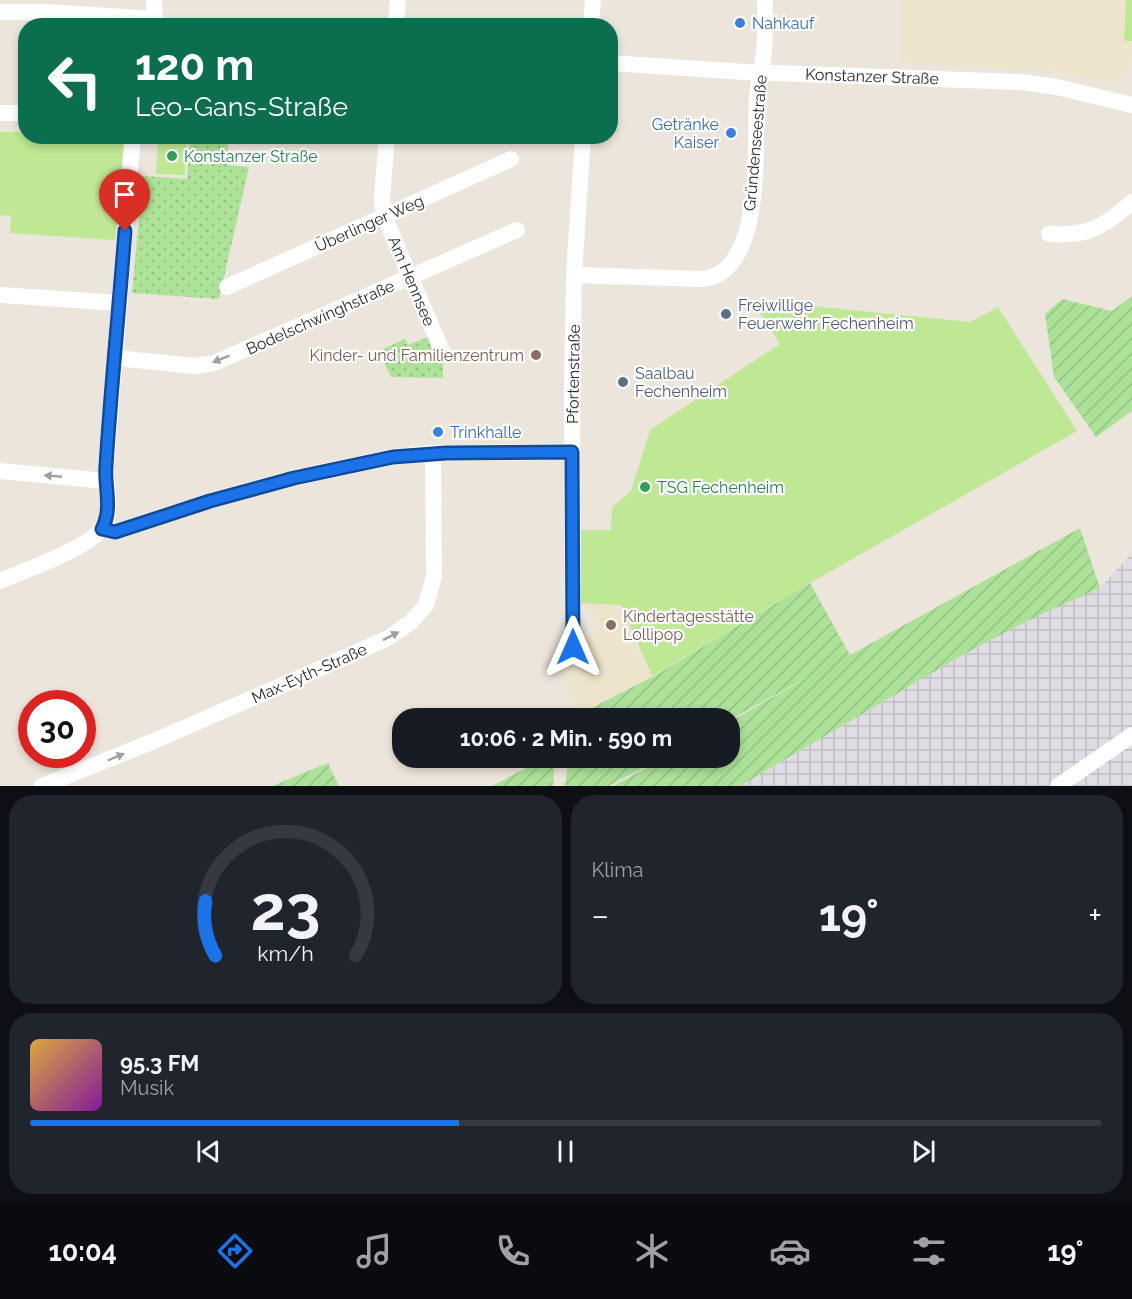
<!DOCTYPE html>
<html lang="de">
<head>
<meta charset="utf-8">
<style>
	body { margin:0; font-family:Raleway,sans-serif; background:#20242c; color:#f1f3f6; height:100vh; display:flex; flex-direction:column; font-size:22px; white-space:nowrap }
	* { box-sizing:border-box; margin:0 }
	p { font-size:20px; color:#9ea1a6 }
	.icon { flex:none; width:33px; height:33px; fill:none; stroke:currentColor; stroke-width:2; stroke-linecap:round; stroke-linejoin:round }
	.map { position:relative; height:786px; overflow:hidden }
	.panel { display:flex; flex-direction:column; gap:9px; padding:9px; background:#0d0f14; flex:1 }
	.panel>* { flex:none }
	.banner { position:absolute; left:18px; top:18px; width:600px; height:126px; border-radius:24px; box-shadow:0 3px 9px #0003; background:#0b6e4f; color:#fff; overflow:hidden }
	.speed { position:absolute; left:18px; top:690px; display:flex; gap:12px; font-size:30px; font-weight:700; text-align:center }
	.speed>* { display:grid; place-content:center; width:78px; height:78px; border-radius:50%; background:#171b24; box-shadow:0 3px 9px #0003; line-height:1 }
	.speed .limit { border:9px solid #d22; background:#fff; color:#111 }
	.pin { position:absolute; display:grid; place-items:center; width:51px; height:51px; color:#fff; margin:-62px -26px; border-radius:50% 50% 50% 0; rotate:-45deg; box-shadow:0 0 6px #0007 }
	.pin .icon { rotate:45deg }
	.me { position:absolute; width:66px; margin:-33px; rotate:0deg; stroke-linejoin:round; filter:drop-shadow(0 0 4px #0008) }
	.turn { display:flex; align-items:center; gap:21px; height:126px; padding:0 18px; font-size:27px }
	.turn .icon { width:78px; height:78px; stroke-width:2.5 }
	.turn b { display:block; font-size:42px; line-height:51px }
	.big { font-size:45px; font-weight:700; line-height:1.1 }
	.panel .tile { flex:1; display:flex; flex-direction:column; justify-content:center; gap:9px; min-width:0; padding:0 21px; border-radius:24px; background:#20242c }
	.panel .dial { align-items:center; gap:0 }
	.dial svg { height:156px; overflow:visible; fill:none; stroke:#363941; stroke-width:7; stroke-linecap:round; text-anchor:middle }
	.dial text { fill:#f1f3f6; stroke:none }
	.song { display:flex; align-items:center; gap:18px }
	.cover { width:72px; height:72px; border-radius:9px; background:linear-gradient(135deg,hsl(40 70% 55%),hsl(290 70% 35%)) }
	.played { height:6px; border-radius:3px; background:linear-gradient(90deg,#1a73e8 40%,#363941 40%) }
	.keys { display:flex; justify-content:space-around; direction:ltr }
	.heat { display:flex; justify-content:space-between; align-items:center; font-size:33px; direction:ltr }
	.panel .tiles { flex:1; display:grid; gap:9px; grid-template-columns:1fr 1fr }
	.tile:last-child { grid-column:span 2 }
	.trip { position:absolute; left:392px; top:708px; width:348px; height:60px; border-radius:24px; background:#171b24; box-shadow:0 3px 9px #0003; font-weight:700; line-height:60px; text-align:center }
	.menu { display:flex; height:96px; justify-content:space-around; align-items:center; background:#090b0e; color:#9ea1a6 }
	.menu .icon { width:42px; height:42px }
	.menu .current { color:#1a73e8 }
	.menu b { font-size:27px; color:#f1f3f6 }
	.map>svg:first-child { display:block }
	.industrial { fill:url(#industrial-grid) }
	.education { fill:#ede4cb }
	.park { fill:url(#park-dots) }
	.garden { fill:url(#garden-furrows) }
	.pitch { fill:#bee894 }
	.lines { fill:none; stroke-linecap:round; stroke-linejoin:round }
	.minor { stroke:#fff; stroke-width:16 }
	.oneway { fill:#9f9f9f }
	.route-casing { stroke:#114b97; stroke-width:15 }
	.route { stroke:#1a73e8; stroke-width:10 }
	.shop-dot { fill:#3f7fe0; stroke:#fff; stroke-width:2 }
	.leisure-dot { fill:#2e9e5b; stroke:#fff; stroke-width:2 }
	.service-dot { fill:#5c6f8a; stroke:#fff; stroke-width:2 }
	.education-dot { fill:#8d6e63; stroke:#fff; stroke-width:2 }
	.labels { text-anchor:middle; stroke-width:4.5; stroke-linejoin:round; paint-order:stroke }
	.shop-label { font-size:16px; fill:#366cbe; stroke:#fff; text-anchor:start }
	.street-label { font-size:16px; fill:#292929; stroke:#fff }
	.leisure-label { font-size:16px; fill:#27864d; stroke:#fff; text-anchor:start }
	.service-label { font-size:16px; fill:#4e5e75; stroke:#fff; text-anchor:start }
	.education-label { font-size:16px; fill:#785e54; stroke:#fff; text-anchor:end }
</style>
</head>
<body>
<div class="map">
<svg width="1132" height="786" viewBox="0 0 1132 786">
	<defs>
		<pattern id="industrial-grid" width="8" height="8" patternUnits="userSpaceOnUse" patternTransform="scale(1.5)"><rect width="8" height="8" fill="#dfdce4"/><path d="M0 4h8M4 0v8" fill="none" stroke="#bfbdc4"/></pattern>
		<pattern id="park-dots" width="8" height="8" patternUnits="userSpaceOnUse" patternTransform="scale(1.5)"><rect width="8" height="8" fill="#ace198"/><path d="M2 2h.1M6 6h.1" fill="none" stroke="#94c183" stroke-width="1.8" stroke-linecap="round"/></pattern>
		<pattern id="garden-furrows" width="10" height="10" patternUnits="userSpaceOnUse" patternTransform="scale(1.5)"><rect width="10" height="10" fill="#ace198"/><path d="M-1 1l2-2M0 10L10 0M9 11l2-2" fill="none" stroke="#94c183"/></pattern>
	</defs>
	<rect width="100%" height="100%" fill="#ebe5db"/>
	<!-- industrial -->
	<path class="industrial" d="M 1132,553 L 1132,786 L 740,786 L 966,653 L 1027,621 L 1100,588 Z"/>
	<!-- education -->
	<g class="education">
		<path d="M 901,0 L 1132,0 L 1132,62 L 1117,83 L 1043,70 L 901,63 Z"/>
		<path d="M 581,530 L 611,598 L 652,676 L 580,713 L 556,666 L 557,663 L 569,656 L 579,641 L 596,632 L 596,618 L 581,603 Z"/>
	</g>
	<!-- park -->
	<g class="park">
		<path d="M 190,139 L 228,140 L 227,165 L 249,167 L 219,299 L 132,293 L 143,176 L 187,179 Z"/>
		<path d="M 433,335 L 443,358 L 443,378 L 391,377 L 379,351 L 405,339 L 408,345 Z"/>
	</g>
	<!-- garden -->
	<g class="garden">
		<path d="M 1132,296 L 1132,411 L 1096,437 L 1054,377 L 1045,314 L 1062,299 L 1112,311 Z"/>
		<path d="M 1080,528 L 1100,588 L 1027,621 L 966,653 L 740,786 L 613,786 L 665,758 L 729,758 L 729,722 L 821,670 L 729,720 L 729,718 L 579,718 L 580,714 L 652,677 L 810,583 L 850,655 Z"/>
		<path d="M 545,758 L 555,758 L 553,786 L 492,786 Z"/>
		<path d="M 569,758 L 661,758 L 609,786 L 565,786 Z"/>
		<path d="M 328,763 L 339,786 L 272,786 Z"/>
	</g>
	<!-- pitch -->
	<g class="pitch">
		<path d="M 1126,0 L 1132,0 L 1132,41 L 1124,41 Z"/>
		<path d="M 21,128 L 25,128 L 26,136 L 124,137 L 115,240 L 10,233 L 11,216 L 0,215 L 0,132 L 21,132 Z"/>
		<path d="M 158,137 L 187,138 L 185,175 L 156,174 Z"/>
		<path d="M 752,300 L 970,322 L 998,307 L 1077,431 L 810,583 L 652,676 L 621,605 L 581,603 L 581,530 L 611,530 L 612,507 L 631,491 L 650,430 L 780,344 Z"/>
	</g>
	<g class="lines">
		<!-- minor -->
		<g class="minor">
			<path d="M 154,0 L 155,26"/>
			<path d="M 0,12 L 45,12 L 155,19"/>
			<path d="M 396,26 L 398,0"/>
			<path d="M 591,26 L 593,0"/>
			<path d="M 610,63 L 746,72 L 1021,82 L 1057,87 L 1132,105"/>
			<path d="M 0,113 L 26,113"/>
			<path d="M 387,136 L 382,199 L 384,216 L 443,353"/>
			<path d="M 1049,234 C 1087,237 1104,227 1132,202"/>
			<path d="M 574,275 L 703,279 C 766,272 754,142 757,96 C 758,83 761,72 763,60 C 766,40 765,20 765,0"/>
			<path d="M 227,287 L 511,159"/>
			<path d="M 0,295 L 120,303"/>
			<path d="M 115,358 L 195,366 L 214,363 L 517,230"/>
			<path d="M 0,471 L 106,481"/>
			<path d="M 102,529 L 115,532 L 210,501 L 293,478 L 393,457 L 433,453 L 572,452"/>
			<path d="M 0,581 C 23,571 96,546 105,524 C 112,505 105,483 106,464 L 133,136"/>
			<path d="M 573,647 L 572,389 L 574,275 L 583,136"/>
			<path d="M 42,786 L 154,741 L 301,677 L 388,638 L 411,622 L 426,605 L 434,576 L 433,453"/>
			<path d="M 1058,786 L 1132,735"/>
		</g>
	</g>
	<!-- one-way arrows -->
	<defs><path id="oneway-solid" d="M-6-.8H1V-3.2L6.5 0L1 3.2V.8H-6Z" transform="scale(1.5)"/></defs>
	<g class="oneway">
		<use href="#oneway-solid" transform="translate(221 359) rotate(158)"/>
		<use href="#oneway-solid" transform="translate(53 476) rotate(-175)"/>
		<use href="#oneway-solid" transform="translate(391 636) rotate(-27)"/>
		<use href="#oneway-solid" transform="translate(116 757) rotate(-23)"/>
	</g>
	<g class="lines">
		<defs>
			<path id="route" d="M 125,231 C 119,309 111,387 106,465 C 104,487 113,508 102,529 L 115,532 L 210,501 L 294,478 L 393,457 L 446,453 L 572,452 L 573,647"/>
		</defs>
		<!-- route casing -->
		<use href="#route" class="route-casing"/>
		<!-- route -->
		<use href="#route" class="route"/>
	</g>
	<!-- markers -->
	<g class="shop-dot">
		<circle cx="740" cy="23" r="6"/>
		<circle cx="731" cy="133" r="6"/>
		<circle cx="438" cy="432" r="6"/>
	</g>
	<g class="leisure-dot">
		<circle cx="172" cy="156" r="6"/>
		<circle cx="645" cy="487" r="6"/>
	</g>
	<g class="service-dot">
		<circle cx="726" cy="314" r="6"/>
		<circle cx="623" cy="382" r="6"/>
	</g>
	<g class="education-dot">
		<circle cx="536" cy="355" r="6"/>
		<circle cx="611" cy="625" r="6"/>
	</g>
	<g class="labels">
		<!-- shop labels -->
		<g class="shop-label">
			<text x="752" y="29">Nahkauf</text>
			<text x="719" y="130" text-anchor="end">Getränke<tspan x="719" dy="18">Kaiser</tspan></text>
			<text x="450" y="438">Trinkhalle</text>
		</g>
		<!-- street labels -->
		<g class="street-label">
			<text transform="translate(872 76) rotate(2)" y="6">Konstanzer Straße</text>
			<text transform="translate(755 143) rotate(-85)" y="6">Gründenseestraße</text>
			<text transform="translate(369 223) rotate(-24)" y="6">Überlinger Weg</text>
			<text transform="translate(412 281) rotate(67)" y="6">Am Hennsee</text>
			<text transform="translate(320 317) rotate(-24)" y="6">Bodelschwinghstraße</text>
			<text transform="translate(573 374) rotate(-89)" y="6">Pfortenstraße</text>
			<text transform="translate(309 673) rotate(-24)" y="6">Max-Eyth-Straße</text>
		</g>
		<!-- leisure labels -->
		<g class="leisure-label">
			<text x="184" y="162">Konstanzer Straße</text>
			<text x="657" y="493">TSG Fechenheim</text>
		</g>
		<!-- service labels -->
		<g class="service-label">
			<text x="738" y="311">Freiwillige<tspan x="738" dy="18">Feuerwehr Fechenheim</tspan></text>
			<text x="635" y="379">Saalbau<tspan x="635" dy="18">Fechenheim</tspan></text>
		</g>
		<!-- education labels -->
		<g class="education-label">
			<text x="524" y="361">Kinder- und Familienzentrum</text>
			<text x="623" y="622" text-anchor="start">Kindertagesstätte<tspan x="623" dy="18">Lollipop</tspan></text>
		</g>
	</g>
</svg>
<div class="speed"><div class="limit">30</div></div>
<div class="pin" style="left:125px;top:231px;background:#d93025"><svg class="icon" aria-label="arrive" viewBox="0 0 24 24"><path d="M6 21V4h12l-3 4 3 4H6"/></svg></div>
<svg class="me" style="left:573px;top:647px" viewBox="-20 -20 40 40"><path d="M0-17L14 15 0 8-14 15z" fill="#1a73e8" stroke="#fff" stroke-width="4"/></svg>
<div class="trip">10:06 · 2 Min. · 590 m</div>
<div class="banner">
<div class="turn"><svg class="icon" aria-label="left" viewBox="0 0 24 24"><path d="M17 20v-9H6M10 6l-5 5 5 5"/></svg><div><b>120 m</b>Leo-Gans-Straße</div></div>
</div>
</div>
<section class="panel">
<div class="tiles">
<div class="tile dial"><svg viewBox="0 0 100 80">
<path d="M14 69A42 42 0 1 1 86 69"/>
<path d="M14 69A42 42 0 0 1 9 41" stroke="#1a73e8"/>
<text x="50" y="56" font-size="32" font-weight="700">23</text>
<text x="50" y="72" font-size="11">km/h</text>
</svg></div>
<div class="tile"><p>Klima</p>
<div class="heat"><a>−</a><b class="big">19°</b><a>+</a></div>
</div>
<div class="tile">
<div class="song"><i class="cover"></i><div><b>95.3 FM</b><p>Musik</p></div></div>
<div class="played"></div>
<div class="keys"><svg class="icon" aria-label="previous" viewBox="0 0 24 24"><path d="M18 5L8 12l10 7zM5 5v14"/></svg><svg class="icon" aria-label="pause" viewBox="0 0 24 24"><path d="M8 5v14M16 5v14"/></svg><svg class="icon" aria-label="next" viewBox="0 0 24 24"><path d="M6 5l10 7-10 7zM19 5v14"/></svg></div>
</div>
</div>
</section>
<nav class="menu">
<b>10:04</b>
<svg class="icon current" aria-label="directions" viewBox="0 0 24 24"><path d="M12 3l9 9-9 9-9-9zM9 14v-3h6M13 9l2 2-2 2"/></svg>
<svg class="icon" aria-label="music" viewBox="0 0 24 24"><path d="M9 18V5l10-2v13"/><circle cx="6" cy="18" r="3"/><circle cx="16" cy="16" r="3"/></svg>
<svg class="icon" aria-label="phone" viewBox="0 0 24 24"><path d="M5 4h4l2 5-3 2q2 4 5 5l2-3 5 2v4C11 20 4 13 5 4z"/></svg>
<svg class="icon" aria-label="climate" viewBox="0 0 24 24"><path d="M12 3v18M4 7l16 10M4 17L20 7"/></svg>
<svg class="icon" aria-label="car" viewBox="0 0 24 24"><path d="M5 17H2v-5l4-1 3-4h7l3 4 3 1v5h-3M9 17h6M6 11h13"/><circle cx="7" cy="17" r="2"/><circle cx="17" cy="17" r="2"/></svg>
<svg class="icon" aria-label="filters" viewBox="0 0 24 24"><path d="M4 7h16M4 17h16"/><circle cx="9" cy="7" r="2"/><circle cx="15" cy="17" r="2"/></svg>
<b>19°</b>
</nav>
</body>
</html>
